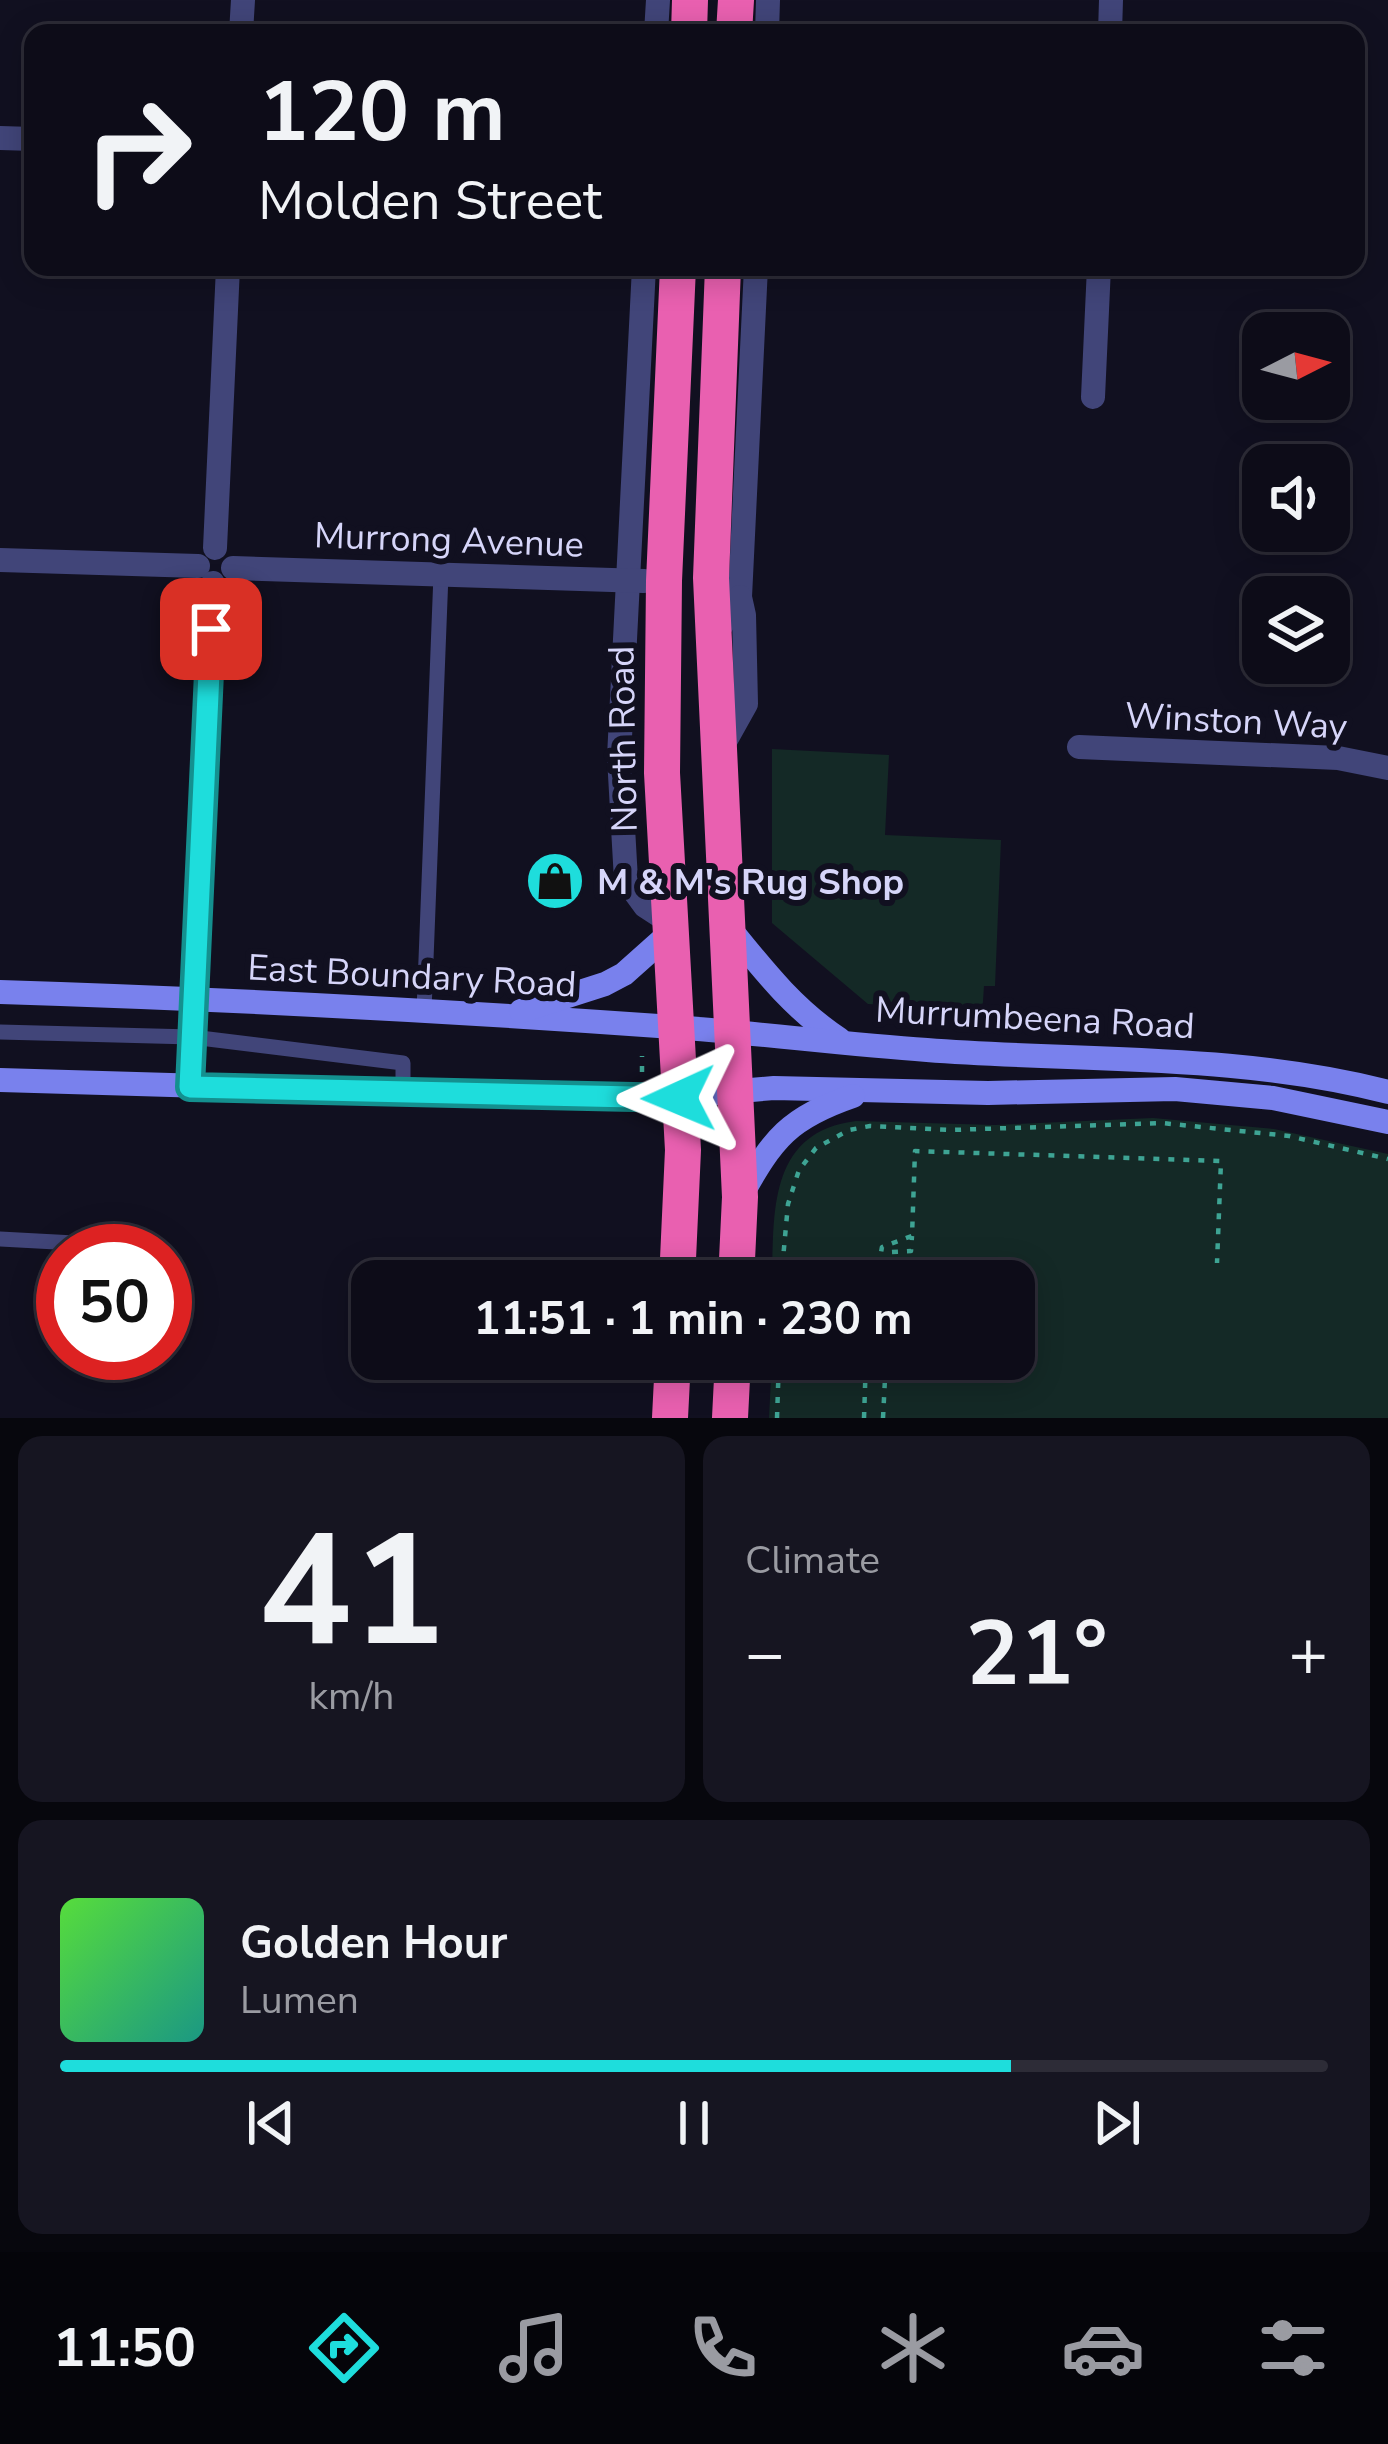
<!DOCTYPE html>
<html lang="en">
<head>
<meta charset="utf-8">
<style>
	body { margin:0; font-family:"Nunito Sans",sans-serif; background:#161521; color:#f1f3f6; height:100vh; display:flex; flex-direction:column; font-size:45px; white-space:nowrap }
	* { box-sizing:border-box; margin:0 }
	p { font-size:39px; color:#9a9ba2 }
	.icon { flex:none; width:66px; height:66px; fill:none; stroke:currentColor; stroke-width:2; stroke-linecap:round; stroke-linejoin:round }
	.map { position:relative; height:1418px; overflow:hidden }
	.sheet { display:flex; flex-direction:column; gap:18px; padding:18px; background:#07070d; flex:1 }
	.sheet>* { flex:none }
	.guide { position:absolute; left:24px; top:24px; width:1341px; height:252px; border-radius:24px; box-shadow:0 6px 30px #0003,0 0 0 3px #2d2c37; background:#0d0c18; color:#f1f3f6; overflow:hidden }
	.needle { width:78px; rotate:84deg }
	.buttons { position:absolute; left:1242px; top:312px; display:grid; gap:24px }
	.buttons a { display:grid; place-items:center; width:108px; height:108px; border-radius:24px; background:#0d0c18; box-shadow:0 6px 30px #0003,0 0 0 3px #2d2c37; font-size:60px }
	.speed { position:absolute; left:36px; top:1224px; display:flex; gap:24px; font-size:60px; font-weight:700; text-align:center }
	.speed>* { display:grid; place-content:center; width:156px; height:156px; border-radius:50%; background:#0d0c18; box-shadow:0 6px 30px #0003,0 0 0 3px #2d2c37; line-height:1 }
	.speed .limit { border:18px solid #d22; background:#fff; color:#111 }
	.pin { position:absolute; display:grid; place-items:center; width:102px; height:102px; color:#fff; margin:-51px; border-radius:24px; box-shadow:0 6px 18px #0006 }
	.me { position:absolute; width:132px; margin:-66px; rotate:269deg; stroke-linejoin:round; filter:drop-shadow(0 0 9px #0008) }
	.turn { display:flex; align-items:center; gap:42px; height:252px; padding:0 36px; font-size:54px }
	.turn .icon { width:156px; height:156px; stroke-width:2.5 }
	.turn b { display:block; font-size:84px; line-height:102px }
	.big { font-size:90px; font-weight:700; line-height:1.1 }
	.sheet .widget { flex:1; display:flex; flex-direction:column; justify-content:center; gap:18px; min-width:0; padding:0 42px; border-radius:24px; background:#161521 }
	.sheet .dial { align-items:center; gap:0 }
	.dial b { font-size:156px; line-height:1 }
	.song { display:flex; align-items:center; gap:36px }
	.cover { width:144px; height:144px; border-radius:18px; background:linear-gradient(135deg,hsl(110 70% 55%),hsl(170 70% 35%)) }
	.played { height:12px; border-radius:6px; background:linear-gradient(90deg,#1edddc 75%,#2d2c37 75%) }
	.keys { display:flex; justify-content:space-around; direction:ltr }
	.heat { display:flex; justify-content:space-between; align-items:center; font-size:66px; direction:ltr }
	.sheet .tiles { flex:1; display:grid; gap:18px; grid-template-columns:1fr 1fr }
	.widget:last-child { grid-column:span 2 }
	.trip { position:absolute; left:351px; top:1260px; width:684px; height:120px; border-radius:24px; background:#0d0c18; box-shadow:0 6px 30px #0003,0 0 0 3px #2d2c37; font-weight:700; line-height:120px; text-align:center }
	.tabs { display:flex; height:192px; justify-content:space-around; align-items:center; background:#05050a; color:#9a9ba2 }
	.tabs .icon { width:84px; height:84px }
	.tabs .active { color:#1edddc }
	.tabs b { font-size:54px; color:#f1f3f6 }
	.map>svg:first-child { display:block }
	.green { fill:#142926 }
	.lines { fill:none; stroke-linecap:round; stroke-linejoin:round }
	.path { stroke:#3ea494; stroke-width:4.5; stroke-dasharray:6 9; stroke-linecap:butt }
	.lane { stroke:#414579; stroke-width:15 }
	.street { stroke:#414579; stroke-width:24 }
	.secondary { stroke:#7981ed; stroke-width:24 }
	.highway { stroke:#e960b0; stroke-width:36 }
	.route-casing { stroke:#14908f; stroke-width:30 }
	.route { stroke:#1edddc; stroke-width:21 }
	.labels { text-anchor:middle; stroke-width:12; stroke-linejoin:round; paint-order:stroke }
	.street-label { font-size:36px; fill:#d6d5f9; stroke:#111020 }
	.poi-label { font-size:36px; font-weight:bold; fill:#d6d5f9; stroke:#111020; text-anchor:start }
</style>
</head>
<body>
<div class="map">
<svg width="1388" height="1418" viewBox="0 0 1388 1418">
	<rect width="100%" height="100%" fill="#111020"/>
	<!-- green -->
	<g class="green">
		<path d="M 772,749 L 889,755 L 885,835 L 1001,840 L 995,986 L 984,986 L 982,1016 L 956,1015 L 941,1008 L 868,1004 L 772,923 Z"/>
		<path d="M 1153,1118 L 1274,1129 L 1388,1154 L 1388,1418 L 769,1418 L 772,1359 L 1014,1359 L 1014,1281 L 772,1281 C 774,1212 768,1132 856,1121 L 995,1125 Z"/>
	</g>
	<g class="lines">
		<!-- path -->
		<g class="path">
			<path d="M 642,1072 L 642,1056"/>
			<path d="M 781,1281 L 788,1204 L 799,1170 L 816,1148 L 849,1130 L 870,1126 L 951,1130 L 1162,1123 L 1289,1136 L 1388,1159"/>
			<path d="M 876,1281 L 882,1247 L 912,1236 L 915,1151 L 1221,1161 L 1217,1263"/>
			<path d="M 890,1281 L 891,1252 L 911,1251 L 912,1236"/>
			<path d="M 777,1418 L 779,1359"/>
			<path d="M 864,1418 L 866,1359"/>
			<path d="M 883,1418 L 886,1359"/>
		</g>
		<!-- lane -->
		<g class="lane">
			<path d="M 424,1011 L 441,574"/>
			<path d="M 0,1032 L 192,1037 L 403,1063 L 403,1093"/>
			<path d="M 0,1239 L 93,1244"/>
		</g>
		<!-- street -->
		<g class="street">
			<path d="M 241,33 L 243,0"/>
			<path d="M 656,33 L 658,0"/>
			<path d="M 767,33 L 768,0"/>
			<path d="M 1110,33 L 1111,0"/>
			<path d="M 0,138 L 33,139"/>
			<path d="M 644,267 L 619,757 L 626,880 L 645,906 L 668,921"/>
			<path d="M 1093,397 L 1099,267"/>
			<path d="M 215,548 L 228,267"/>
			<path d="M 0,560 L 198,566"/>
			<path d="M 233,568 L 644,581"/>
			<path d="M 715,635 L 740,597 L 756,267"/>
			<path d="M 722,747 L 746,704 L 744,615 L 740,597"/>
			<path d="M 1079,747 L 1338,758 L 1388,768"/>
			<path d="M 190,1087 L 213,583"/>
		</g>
		<!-- secondary -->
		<g class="secondary">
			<path d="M 726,924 C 761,967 792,1008 839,1039"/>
			<path d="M 0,992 C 224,999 449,1011 673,1027 C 757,1033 842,1044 927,1050 C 1081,1062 1237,1053 1388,1092"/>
			<path d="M 521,1011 L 605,984 L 624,974 L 670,933"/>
			<path d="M 0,1080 L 646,1099 L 774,1088 L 988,1093 L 1175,1089 L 1273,1098 L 1388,1122"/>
			<path d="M 741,1196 C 773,1138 789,1118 853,1096"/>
		</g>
		<!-- highway -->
		<g class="highway">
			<path d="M 689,33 L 690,0"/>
			<path d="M 734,33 L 736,0"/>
			<path d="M 723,267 L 711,578 L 740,1197 L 736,1281"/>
			<path d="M 677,1281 L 683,1150 L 662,773 L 664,581 L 678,267"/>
			<path d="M 670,1418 L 673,1359"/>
			<path d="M 730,1418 L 733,1359"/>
		</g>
	</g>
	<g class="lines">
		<defs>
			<path id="route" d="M 211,629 L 190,1087 L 679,1098"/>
		</defs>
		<!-- route casing -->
		<use href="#route" class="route-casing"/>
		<!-- route -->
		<use href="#route" class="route"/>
	</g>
	<!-- icons -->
	<defs>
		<symbol id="shop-disc" viewBox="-11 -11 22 22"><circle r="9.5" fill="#1edddc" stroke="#111020"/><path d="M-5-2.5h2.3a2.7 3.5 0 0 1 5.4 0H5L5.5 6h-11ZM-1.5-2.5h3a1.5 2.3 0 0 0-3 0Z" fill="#111"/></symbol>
	</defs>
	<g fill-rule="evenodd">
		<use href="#shop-disc" x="522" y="848" width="66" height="66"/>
	</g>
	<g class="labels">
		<!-- street labels -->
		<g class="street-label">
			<text transform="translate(449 539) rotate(2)" y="13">Murrong Avenue</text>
			<text transform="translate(1236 720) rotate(3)" y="13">Winston Way</text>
			<text transform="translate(622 739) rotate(-91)" y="13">North Road</text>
			<text transform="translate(412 975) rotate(3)" y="13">East Boundary Road</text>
			<text transform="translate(1035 1017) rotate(3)" y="13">Murrumbeena Road</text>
		</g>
		<!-- poi labels -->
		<g class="poi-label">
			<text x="597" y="894">M &amp; M's Rug Shop</text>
		</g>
	</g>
</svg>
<div class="buttons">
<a><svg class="needle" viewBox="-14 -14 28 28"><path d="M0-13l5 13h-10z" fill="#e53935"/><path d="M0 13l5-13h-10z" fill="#9a9ba2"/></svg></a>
<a><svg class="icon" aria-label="sound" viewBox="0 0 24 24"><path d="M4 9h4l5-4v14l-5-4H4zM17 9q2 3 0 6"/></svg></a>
<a><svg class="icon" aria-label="layers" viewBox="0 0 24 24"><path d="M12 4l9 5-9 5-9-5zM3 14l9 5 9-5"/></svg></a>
</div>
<div class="speed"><div class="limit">50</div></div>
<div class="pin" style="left:211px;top:629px;background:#d93025"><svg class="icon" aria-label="arrive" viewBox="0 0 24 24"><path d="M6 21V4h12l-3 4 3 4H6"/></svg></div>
<svg class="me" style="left:679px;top:1098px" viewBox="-20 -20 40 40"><path d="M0-17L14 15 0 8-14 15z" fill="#1edddc" stroke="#fff" stroke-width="4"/></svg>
<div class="trip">11:51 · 1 min · 230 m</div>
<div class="guide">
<div class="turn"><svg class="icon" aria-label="right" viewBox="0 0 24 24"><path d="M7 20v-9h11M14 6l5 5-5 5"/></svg><div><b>120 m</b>Molden Street</div></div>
</div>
</div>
<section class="sheet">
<div class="tiles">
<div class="widget dial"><b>41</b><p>km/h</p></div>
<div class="widget"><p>Climate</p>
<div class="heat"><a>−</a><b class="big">21°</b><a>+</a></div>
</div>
<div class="widget">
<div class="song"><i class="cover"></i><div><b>Golden Hour</b><p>Lumen</p></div></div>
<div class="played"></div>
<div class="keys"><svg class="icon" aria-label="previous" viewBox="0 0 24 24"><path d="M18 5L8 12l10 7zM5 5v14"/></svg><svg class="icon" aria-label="pause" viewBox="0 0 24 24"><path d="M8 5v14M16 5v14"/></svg><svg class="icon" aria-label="next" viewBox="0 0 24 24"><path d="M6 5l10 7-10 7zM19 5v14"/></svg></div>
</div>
</div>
</section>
<nav class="tabs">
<b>11:50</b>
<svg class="icon active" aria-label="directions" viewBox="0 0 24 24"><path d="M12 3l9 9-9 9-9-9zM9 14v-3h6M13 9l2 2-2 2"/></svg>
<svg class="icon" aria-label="music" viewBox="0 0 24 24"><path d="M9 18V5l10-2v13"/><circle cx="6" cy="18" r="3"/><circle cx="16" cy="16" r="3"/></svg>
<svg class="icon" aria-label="phone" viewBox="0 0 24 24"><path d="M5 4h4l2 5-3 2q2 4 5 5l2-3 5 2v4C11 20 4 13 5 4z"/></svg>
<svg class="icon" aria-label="climate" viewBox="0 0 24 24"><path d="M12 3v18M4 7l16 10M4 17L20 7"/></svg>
<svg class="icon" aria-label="car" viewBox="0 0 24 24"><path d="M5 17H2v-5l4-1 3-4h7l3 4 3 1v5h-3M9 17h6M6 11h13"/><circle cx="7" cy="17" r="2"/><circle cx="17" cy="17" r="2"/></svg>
<svg class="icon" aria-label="filters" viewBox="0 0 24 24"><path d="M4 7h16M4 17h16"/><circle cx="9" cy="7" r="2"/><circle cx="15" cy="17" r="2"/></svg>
</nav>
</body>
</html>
